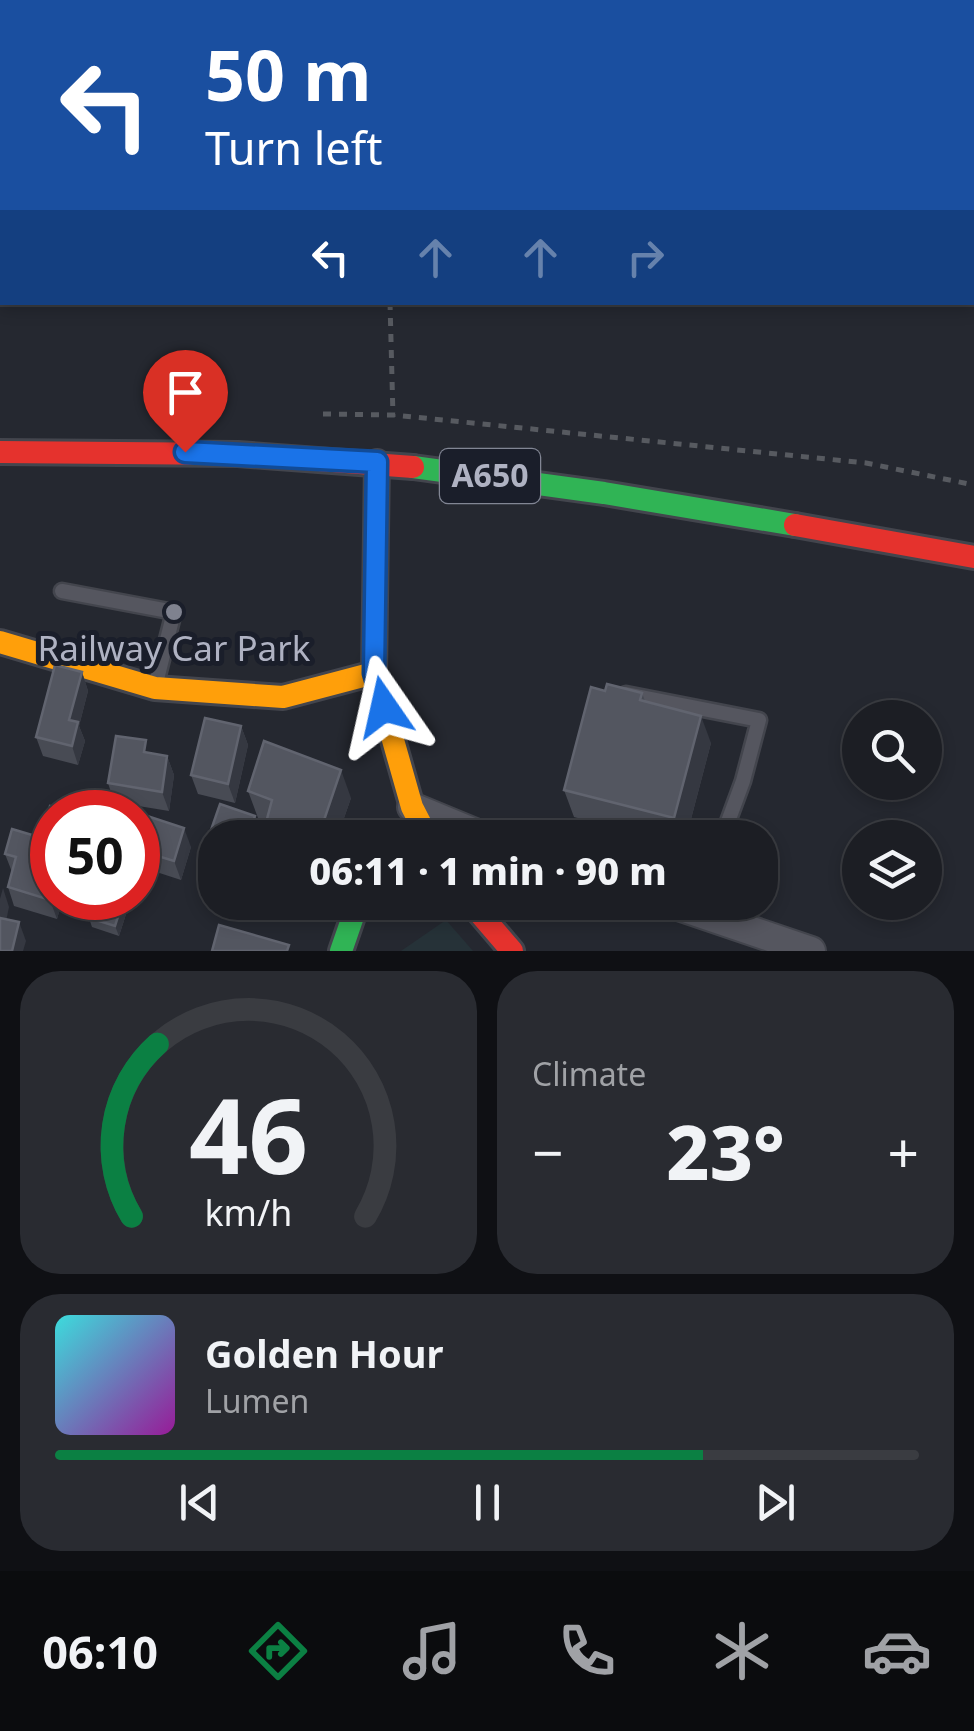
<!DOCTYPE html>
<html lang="en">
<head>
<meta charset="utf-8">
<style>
	body { margin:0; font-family:"Noto Sans",sans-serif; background:#292b31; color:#f1f3f6; height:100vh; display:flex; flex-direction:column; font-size:38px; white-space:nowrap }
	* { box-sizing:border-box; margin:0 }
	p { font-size:32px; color:#a0a2a6 }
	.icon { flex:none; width:55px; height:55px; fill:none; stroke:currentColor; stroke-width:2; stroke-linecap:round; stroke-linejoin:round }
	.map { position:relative; height:951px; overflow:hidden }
	.details { display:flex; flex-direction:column; gap:20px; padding:20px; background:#0f1014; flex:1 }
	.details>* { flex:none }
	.guide { position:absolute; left:0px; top:0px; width:975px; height:305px; box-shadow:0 5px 15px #0003,0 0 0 2px #3a3c41; background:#1a4fa0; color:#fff; overflow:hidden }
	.controls { position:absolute; left:842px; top:700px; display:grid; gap:20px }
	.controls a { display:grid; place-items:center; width:100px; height:100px; border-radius:50%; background:#1c1e24; box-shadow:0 5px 15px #0003,0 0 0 2px #3a3c41; font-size:50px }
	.speed { position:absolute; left:30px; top:790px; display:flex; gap:20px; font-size:50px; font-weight:700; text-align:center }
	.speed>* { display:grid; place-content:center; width:130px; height:130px; border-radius:50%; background:#1c1e24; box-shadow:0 5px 15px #0003,0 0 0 2px #3a3c41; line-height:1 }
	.speed .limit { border:15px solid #d22; background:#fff; color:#111 }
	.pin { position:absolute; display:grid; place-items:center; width:85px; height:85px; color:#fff; margin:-102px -42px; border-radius:50% 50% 50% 0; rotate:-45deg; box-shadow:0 0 10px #0007 }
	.pin .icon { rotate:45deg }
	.me { position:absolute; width:110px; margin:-55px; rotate:349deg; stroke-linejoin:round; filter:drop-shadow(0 0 8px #0008) }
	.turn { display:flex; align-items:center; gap:35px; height:210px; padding:0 40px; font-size:45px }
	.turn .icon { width:130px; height:130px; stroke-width:2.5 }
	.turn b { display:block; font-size:70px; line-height:85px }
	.lanes { display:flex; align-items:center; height:95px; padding:0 40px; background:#0003; justify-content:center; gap:50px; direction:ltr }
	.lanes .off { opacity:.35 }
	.big { font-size:75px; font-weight:800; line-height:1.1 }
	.details .card { flex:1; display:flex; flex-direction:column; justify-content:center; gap:15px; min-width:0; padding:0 35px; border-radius:40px; background:#292b31 }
	.details .dial { align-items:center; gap:0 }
	.dial svg { height:260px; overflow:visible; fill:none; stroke:#3a3c41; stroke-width:7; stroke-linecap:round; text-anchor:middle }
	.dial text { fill:#f1f3f6; stroke:none }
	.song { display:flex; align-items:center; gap:30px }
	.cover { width:120px; height:120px; border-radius:15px; background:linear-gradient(135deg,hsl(180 70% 55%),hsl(300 70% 35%)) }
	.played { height:10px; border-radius:5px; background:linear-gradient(90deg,#0b8043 75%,#3a3c41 75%) }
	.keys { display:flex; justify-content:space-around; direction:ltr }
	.heat { display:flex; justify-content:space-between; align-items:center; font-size:55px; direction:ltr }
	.details .tiles { flex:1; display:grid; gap:20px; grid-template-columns:1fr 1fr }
	.card:last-child { grid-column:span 2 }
	.trip { position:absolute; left:198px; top:820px; width:580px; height:100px; border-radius:40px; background:#1c1e24; box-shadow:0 5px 15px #0003,0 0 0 2px #3a3c41; font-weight:800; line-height:100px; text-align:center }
	.dock { display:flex; height:160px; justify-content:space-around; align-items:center; background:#0b0c0e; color:#a0a2a6 }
	.dock .icon { width:70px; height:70px }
	.dock .selected { color:#0b8043 }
	.dock b { font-size:45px; color:#f1f3f6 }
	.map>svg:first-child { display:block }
	.green { fill:#263238 }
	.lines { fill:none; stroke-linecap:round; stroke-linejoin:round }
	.lane-casing { stroke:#43454d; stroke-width:19 }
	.street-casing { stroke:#43454d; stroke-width:32 }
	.fast-casing { stroke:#43454d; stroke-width:28 }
	.slow-casing { stroke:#43454d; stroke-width:28 }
	.jam-casing { stroke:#43454d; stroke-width:28 }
	.path { stroke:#575a60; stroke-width:5; stroke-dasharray:8 8; stroke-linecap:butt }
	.lane { stroke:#55565f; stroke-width:14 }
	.street { stroke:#55565f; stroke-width:28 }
	.fast { stroke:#30b455; stroke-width:22 }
	.slow { stroke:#ff9f0a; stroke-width:22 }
	.jam { stroke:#e5322d; stroke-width:22 }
	.wall { fill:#484b54 }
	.shaded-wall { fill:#353841 }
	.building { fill:#535660; stroke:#61646f; stroke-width:2.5 }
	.route-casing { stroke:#114b97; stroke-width:25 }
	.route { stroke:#1a73e8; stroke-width:18 }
	.poi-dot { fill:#7f828f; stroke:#1a1e2a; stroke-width:4 }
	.labels { text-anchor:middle; stroke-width:10; stroke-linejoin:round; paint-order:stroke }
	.shield { fill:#1a1e2a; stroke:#828694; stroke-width:2.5 }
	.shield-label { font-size:32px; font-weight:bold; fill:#afb2c2 }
	.poi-label { font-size:35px; fill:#afb2c2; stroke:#1a1e2a }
</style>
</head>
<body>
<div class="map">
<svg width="974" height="951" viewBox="0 0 974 951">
	<rect width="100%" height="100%" fill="#252830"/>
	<!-- green -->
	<path class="green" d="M 446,920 L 473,951 L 401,951 Z"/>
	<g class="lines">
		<defs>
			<g id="lane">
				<path d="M 62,591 L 174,612 L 156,683"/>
				<path d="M 626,694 L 759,720 L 743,781 L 722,838"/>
			</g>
			<g id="street">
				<path d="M 412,807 L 487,838"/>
				<path d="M 667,902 L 811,951"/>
			</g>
			<g id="fast">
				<path d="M 413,467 L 604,493 L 795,525"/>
				<path d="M 341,951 L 358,902"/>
			</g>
			<g id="slow">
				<path d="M 377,462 L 374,673 L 412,807 L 428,838"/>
				<path d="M 0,642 L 155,688 L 283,697 L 374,673"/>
			</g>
			<g id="jam">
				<path d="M 0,452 L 238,454 L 413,467"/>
				<path d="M 795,525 L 974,557"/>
				<path d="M 470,902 L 512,951"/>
			</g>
		</defs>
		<!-- lane casing -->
		<use href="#lane" class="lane-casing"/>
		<!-- street casing -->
		<use href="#street" class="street-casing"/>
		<!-- fast casing -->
		<use href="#fast" class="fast-casing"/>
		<!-- slow casing -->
		<use href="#slow" class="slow-casing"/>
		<!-- jam casing -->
		<use href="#jam" class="jam-casing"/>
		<!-- path -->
		<g class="path">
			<path d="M 404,2 L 404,0"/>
			<path d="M 390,302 L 393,417"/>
			<path d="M 323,414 L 394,415 L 866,463 L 974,485"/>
		</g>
		<!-- lane -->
		<use href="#lane" class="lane"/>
		<!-- street -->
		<use href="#street" class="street"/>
		<!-- fast -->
		<use href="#fast" class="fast"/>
		<!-- slow -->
		<use href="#slow" class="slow"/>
		<!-- jam -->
		<use href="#jam" class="jam"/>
	</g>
	<!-- wall -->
	<g class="wall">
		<path d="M 82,672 L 88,691 L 79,726 L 85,741 L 78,765 L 43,756 L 36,737 Z"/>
		<path d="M 605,691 L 642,693 L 645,701 L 711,743 L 686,838 L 653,838 L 574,817 L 564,790 Z"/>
		<path d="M 241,726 L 248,745 L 235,803 L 198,794 L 191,775 Z"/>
		<path d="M 151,753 L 167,756 L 174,775 L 169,811 L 114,802 L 108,783 Z"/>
		<path d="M 248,791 L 351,798 L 337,838 L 265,838 L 263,834 L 266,822 L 258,818 Z"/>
		<path d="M 52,812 L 52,840 L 48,839 L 44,830 Z"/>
		<path d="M 138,813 L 191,847 L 181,880 L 138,866 Z"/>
		<path d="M 259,826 L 255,838 L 215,838 L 215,840 L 211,830 Z"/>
		<path d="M 12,829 L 52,898 L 63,898 L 57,919 L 14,906 L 8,887 L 12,872 L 5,854 Z"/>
		<path d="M 127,911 L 119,936 L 92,927 L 89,918 Z"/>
	</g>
	<!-- shaded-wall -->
	<g class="shaded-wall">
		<path d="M 82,672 L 88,691 L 79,726 L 85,741 L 78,765 L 72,746 L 69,720 Z"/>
		<path d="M 701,716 L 711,743 L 686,838 L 681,838 L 674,818 Z"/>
		<path d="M 241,726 L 248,745 L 235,803 L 228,784 Z"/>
		<path d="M 167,756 L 174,775 L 169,811 L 162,792 Z"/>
		<path d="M 341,770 L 351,798 L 337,838 L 318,838 Z"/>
		<path d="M 255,816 L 259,826 L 255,838 L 248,838 Z"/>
		<path d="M 184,828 L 191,847 L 181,880 L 174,861 Z"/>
		<path d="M 3,888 L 9,907 L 3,936 L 0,928 L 0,899 Z"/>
		<path d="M 52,892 L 52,898 L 63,898 L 57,919 L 50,900 Z"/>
		<path d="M 123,901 L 127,911 L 119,936 L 115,926 Z"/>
		<path d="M 19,922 L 26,941 L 23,951 L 12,951 Z"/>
	</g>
	<!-- building -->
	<g class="building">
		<path d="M 55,665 L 82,672 L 69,720 L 78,722 L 72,746 L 36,737 Z"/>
		<path d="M 607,684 L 642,693 L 640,700 L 701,716 L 674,818 L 564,790 L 591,687 L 605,691 Z"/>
		<path d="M 205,718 L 241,726 L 228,784 L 191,775 Z"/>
		<path d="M 116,736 L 146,740 L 144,752 L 167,756 L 162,792 L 108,783 Z"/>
		<path d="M 264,741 L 341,770 L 318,838 L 275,838 L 263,834 L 272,800 L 248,791 Z"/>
		<path d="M 91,798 L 136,812 L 86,812 Z"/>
		<path d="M 220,804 L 255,816 L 248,838 L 234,838 L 211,830 Z"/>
		<path d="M 50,806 L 75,812 L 52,812 L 52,832 L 44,830 Z"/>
		<path d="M 138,813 L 184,828 L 174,861 L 138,850 Z"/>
		<path d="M 12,829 L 52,841 L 52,892 L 50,900 L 8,887 L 16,857 L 5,854 Z"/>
		<path d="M 95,898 L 113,898 L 123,901 L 115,926 L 89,918 Z"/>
		<path d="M 0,918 L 19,922 L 12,951 L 0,951 Z"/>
		<path d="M 219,925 L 289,945 L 287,951 L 212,951 Z"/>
	</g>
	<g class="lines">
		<defs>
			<path id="route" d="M 185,452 L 377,462 L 374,673 L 384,707"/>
		</defs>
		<!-- route casing -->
		<use href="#route" class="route-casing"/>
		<!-- route -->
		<use href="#route" class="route"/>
	</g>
	<!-- markers -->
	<circle class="poi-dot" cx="174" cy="612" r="10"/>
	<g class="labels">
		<!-- shield labels -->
		<rect class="shield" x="440" y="449" width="100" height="54" rx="8"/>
		<g class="shield-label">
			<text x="490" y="487">A650</text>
		</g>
		<!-- poi labels -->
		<g class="poi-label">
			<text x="174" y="661">Railway Car Park</text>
		</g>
	</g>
</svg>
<div class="controls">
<a><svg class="icon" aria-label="search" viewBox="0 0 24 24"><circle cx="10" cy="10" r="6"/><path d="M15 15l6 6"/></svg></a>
<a><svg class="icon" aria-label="layers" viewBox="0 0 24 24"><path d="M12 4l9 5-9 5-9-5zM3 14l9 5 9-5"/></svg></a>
</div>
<div class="speed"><div class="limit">50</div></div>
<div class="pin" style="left:185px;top:452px;background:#d93025"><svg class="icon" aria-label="arrive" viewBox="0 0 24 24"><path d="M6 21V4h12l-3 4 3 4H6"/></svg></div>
<svg class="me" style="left:384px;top:707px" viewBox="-20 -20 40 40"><path d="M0-17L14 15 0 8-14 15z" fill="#1a73e8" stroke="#fff" stroke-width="4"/></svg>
<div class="trip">06:11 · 1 min · 90 m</div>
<div class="guide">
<div class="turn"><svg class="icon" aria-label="left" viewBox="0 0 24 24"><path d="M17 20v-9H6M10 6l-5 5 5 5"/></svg><div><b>50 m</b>Turn left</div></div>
<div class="lanes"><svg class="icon" aria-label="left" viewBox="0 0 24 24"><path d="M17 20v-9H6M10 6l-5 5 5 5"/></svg><svg class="icon off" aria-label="ahead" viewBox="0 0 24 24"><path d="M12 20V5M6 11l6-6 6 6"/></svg><svg class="icon off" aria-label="ahead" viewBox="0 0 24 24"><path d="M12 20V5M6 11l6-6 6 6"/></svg><svg class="icon off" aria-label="right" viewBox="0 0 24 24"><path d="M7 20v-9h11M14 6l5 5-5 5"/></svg></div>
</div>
</div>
<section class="details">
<div class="tiles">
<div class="card dial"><svg viewBox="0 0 100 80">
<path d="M14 69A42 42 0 1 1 86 69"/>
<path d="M14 69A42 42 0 0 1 22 16" stroke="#0b8043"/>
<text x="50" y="56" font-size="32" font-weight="700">46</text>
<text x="50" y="72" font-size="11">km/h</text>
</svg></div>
<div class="card"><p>Climate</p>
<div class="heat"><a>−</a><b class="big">23°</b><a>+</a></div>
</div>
<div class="card">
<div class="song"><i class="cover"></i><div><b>Golden Hour</b><p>Lumen</p></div></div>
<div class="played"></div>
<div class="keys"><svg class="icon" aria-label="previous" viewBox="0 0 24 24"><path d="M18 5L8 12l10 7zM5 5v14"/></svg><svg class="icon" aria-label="pause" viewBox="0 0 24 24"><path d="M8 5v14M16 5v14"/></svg><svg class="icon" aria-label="next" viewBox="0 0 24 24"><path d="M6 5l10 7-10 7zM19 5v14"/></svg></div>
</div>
</div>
</section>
<nav class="dock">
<b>06:10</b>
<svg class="icon selected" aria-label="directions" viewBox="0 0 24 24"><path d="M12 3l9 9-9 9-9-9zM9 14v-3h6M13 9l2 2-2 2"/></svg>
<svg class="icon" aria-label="music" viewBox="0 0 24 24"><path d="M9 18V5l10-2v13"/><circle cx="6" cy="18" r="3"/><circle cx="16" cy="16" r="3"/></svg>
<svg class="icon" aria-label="phone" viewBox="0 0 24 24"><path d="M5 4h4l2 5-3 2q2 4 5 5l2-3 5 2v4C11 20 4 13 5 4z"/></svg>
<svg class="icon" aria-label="climate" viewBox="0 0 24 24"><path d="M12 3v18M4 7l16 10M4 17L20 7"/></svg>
<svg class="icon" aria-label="car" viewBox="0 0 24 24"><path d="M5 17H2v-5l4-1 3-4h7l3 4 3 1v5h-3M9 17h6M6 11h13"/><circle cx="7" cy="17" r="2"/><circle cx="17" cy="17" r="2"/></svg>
</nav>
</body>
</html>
